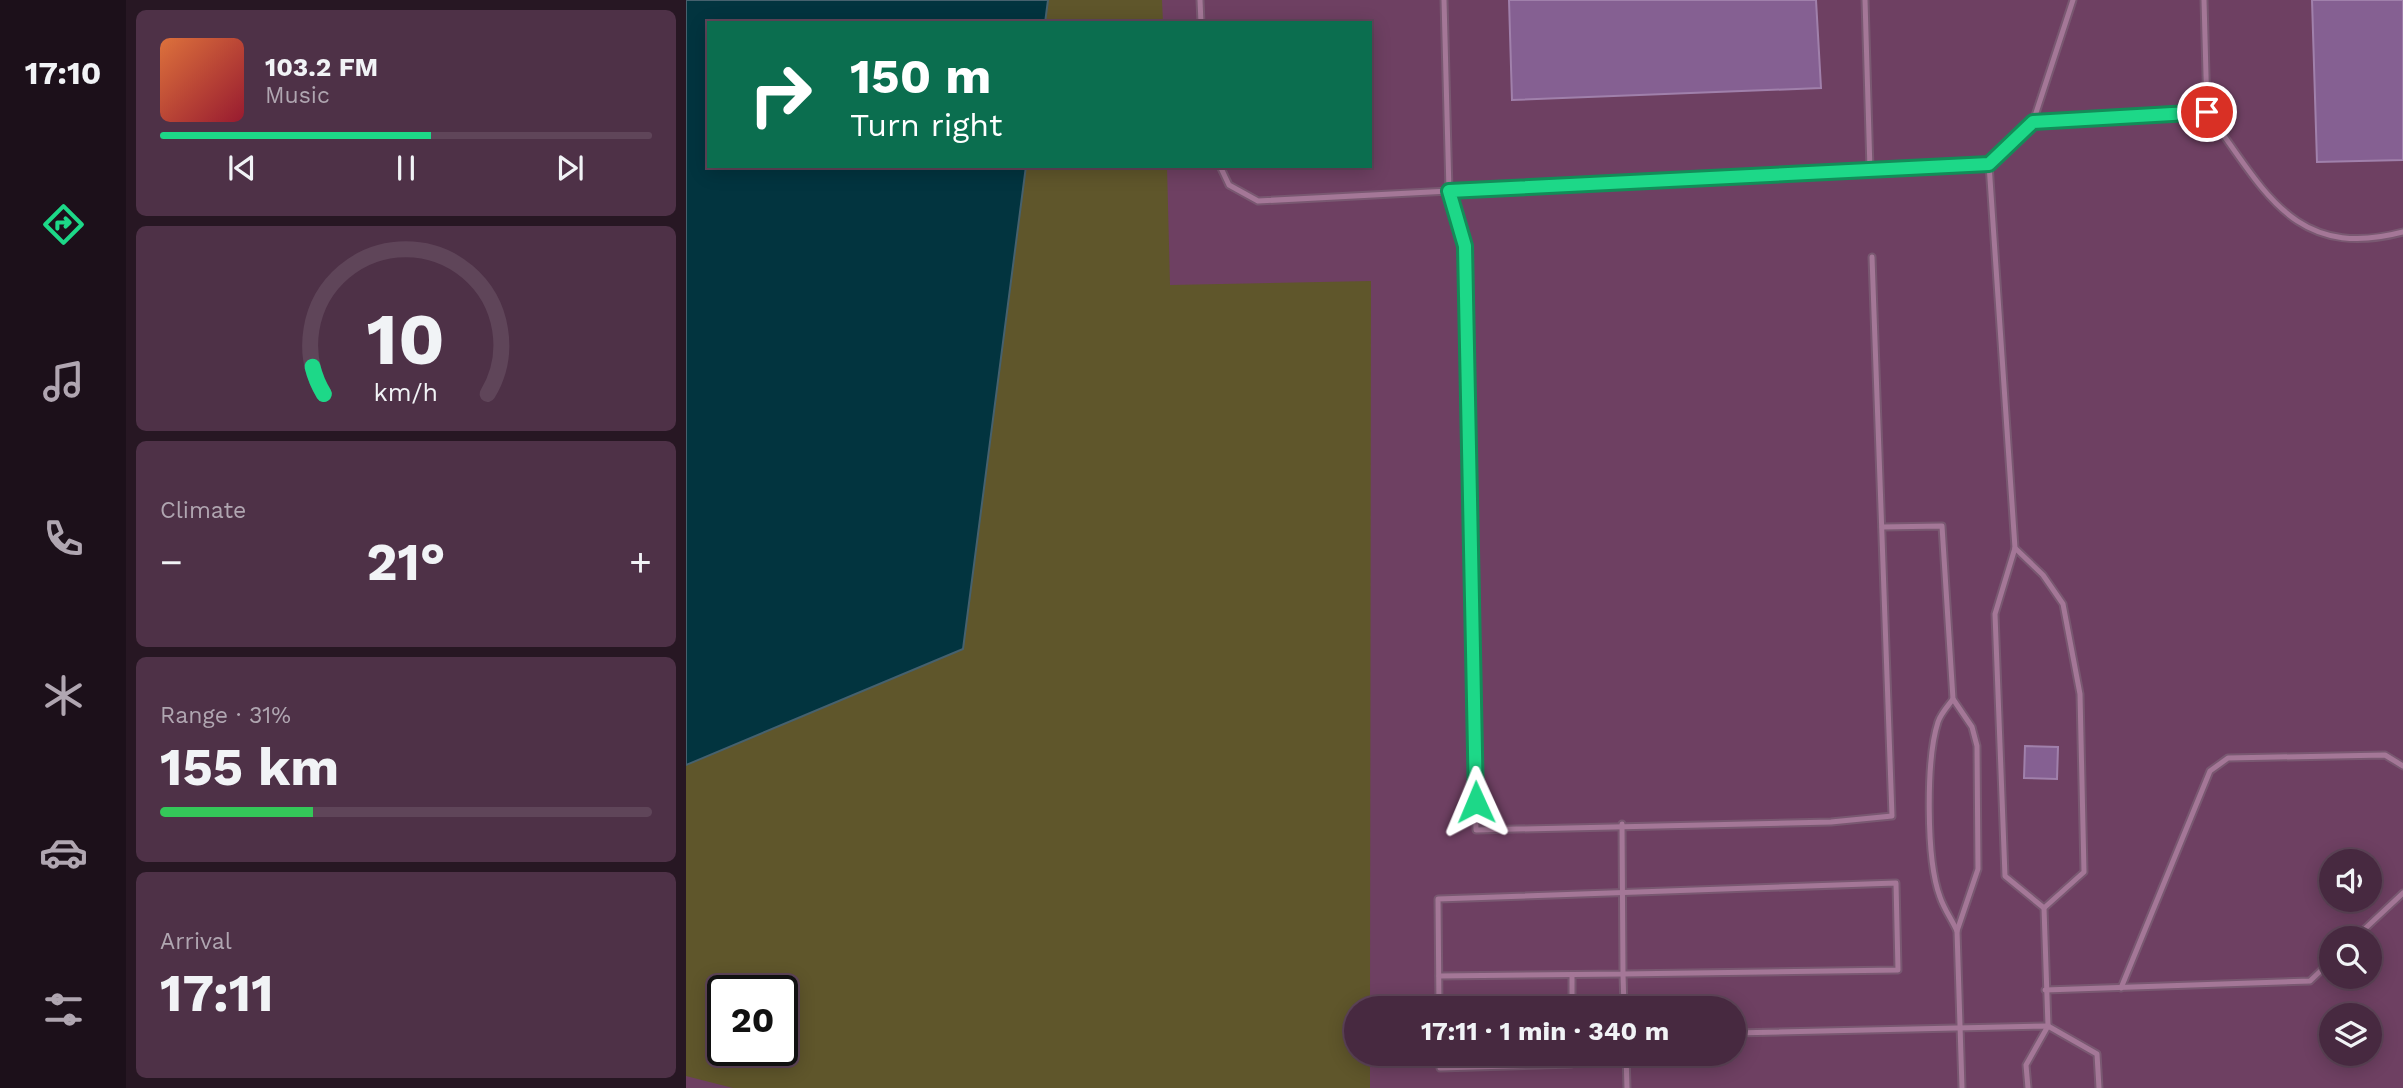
<!DOCTYPE html>
<html lang="en">
<head>
<meta charset="utf-8">
<style>
	body { margin:0; font-family:"Work Sans",sans-serif; background:#4e3147; color:#f1f3f6; height:100vh; display:flex; flex-direction:column; font-size:26px; white-space:nowrap }
	* { box-sizing:border-box; margin:0 }
	p { font-size:23px; color:#b0a6b1 }
	.icon { flex:none; width:38px; height:38px; fill:none; stroke:currentColor; stroke-width:2; stroke-linecap:round; stroke-linejoin:round }
	.map { position:relative; flex:1; overflow:hidden }
	.drawer { display:flex; flex-direction:column; gap:10px; padding:10px; background:#271723; width:560px }
	.drawer>* { flex:none }
	.hud { position:absolute; left:21px; top:21px; width:665px; height:147px; border-radius:0px; box-shadow:0 4px 18px #0003,0 0 0 2px #5f4559; background:#0b6e4f; color:#fff; overflow:hidden }
	.buttons { position:absolute; left:1633px; top:849px; display:grid; gap:14px }
	.buttons a { display:grid; place-items:center; width:63px; height:63px; border-radius:50%; background:#472940; box-shadow:0 4px 18px #0003,0 0 0 2px #5f4559; font-size:35px }
	.speed { position:absolute; left:21px; top:975px; display:flex; gap:14px; font-size:35px; font-weight:700; text-align:center }
	.speed>* { display:grid; place-content:center; width:91px; height:91px; border-radius:50%; background:#472940; box-shadow:0 4px 18px #0003,0 0 0 2px #5f4559; line-height:1 }
	.speed .limit { border:4px solid #111; border-radius:10px; background:#fff; color:#111 }
	.pin { position:absolute; display:grid; place-items:center; width:60px; height:60px; color:#fff; margin:-30px; border:4px solid #fff; border-radius:50%; box-shadow:0 2px 7px #0007 }
	.me { position:absolute; width:77px; margin:-38px; rotate:359deg; stroke-linejoin:round; filter:drop-shadow(0 0 5px #0008) }
	.turn { display:flex; align-items:center; gap:24px; height:147px; padding:0 28px; font-size:32px }
	.turn .icon { width:91px; height:91px; stroke-width:2.5 }
	.turn b { display:block; font-size:49px; line-height:60px }
	.big { font-size:52px; font-weight:700; line-height:1.1 }
	.drawer .card { flex:1; display:flex; flex-direction:column; justify-content:center; gap:10px; min-width:0; padding:0 24px; border-radius:10px; background:#4e3147 }
	.drawer .dial { align-items:center; gap:0 }
	.dial svg { height:182px; overflow:visible; fill:none; stroke:#5f4559; stroke-width:7; stroke-linecap:round; text-anchor:middle }
	.dial text { fill:#f1f3f6; stroke:none }
	.song { display:flex; align-items:center; gap:21px }
	.cover { width:84px; height:84px; border-radius:10px; background:linear-gradient(135deg,hsl(20 70% 55%),hsl(350 70% 35%)) }
	.played { height:7px; border-radius:4px; background:linear-gradient(90deg,#1dd888 55%,#5f4559 55%) }
	.keys { display:flex; justify-content:space-around; direction:ltr }
	.heat { display:flex; justify-content:space-between; align-items:center; font-size:38px; direction:ltr }
	.charge { height:10px; border-radius:5px; background:linear-gradient(90deg,#34c759 31%,#5f4559 0) }
	.trip { position:absolute; left:658px; top:996px; width:402px; height:70px; border-radius:35px; background:#472940; box-shadow:0 4px 18px #0003,0 0 0 2px #5f4559; font-weight:700; line-height:70px; text-align:center }
	main { display:flex; flex:1; min-height:0 }
	.dock { display:flex; flex-direction:column; width:126px; justify-content:space-around; align-items:center; background:#1c101a; color:#b0a6b1 }
	.dock .icon { width:49px; height:49px }
	.dock .selected { color:#1dd888 }
	.dock b { font-size:32px; color:#f1f3f6 }
	.map>svg:first-child { display:block }
	.built { fill:#6e4062; fill-rule:evenodd }
	.green { fill:#5f562b; fill-rule:evenodd }
	.water { fill:#02343f; stroke:#46616e; stroke-width:2 }
	.building { fill:#856092; stroke:#a080ab; stroke-width:2 }
	.lines { fill:none; stroke-linecap:round; stroke-linejoin:round }
	.lane-casing { stroke:#795871; stroke-width:9 }
	.lane { stroke:#a47797; stroke-width:5 }
	.route-casing { stroke:#138c58; stroke-width:18 }
	.route { stroke:#1dd888; stroke-width:12 }
</style>
</head>
<body>
<main>
<nav class="dock">
<b>17:10</b>
<svg class="icon selected" aria-label="directions" viewBox="0 0 24 24"><path d="M12 3l9 9-9 9-9-9zM9 14v-3h6M13 9l2 2-2 2"/></svg>
<svg class="icon" aria-label="music" viewBox="0 0 24 24"><path d="M9 18V5l10-2v13"/><circle cx="6" cy="18" r="3"/><circle cx="16" cy="16" r="3"/></svg>
<svg class="icon" aria-label="phone" viewBox="0 0 24 24"><path d="M5 4h4l2 5-3 2q2 4 5 5l2-3 5 2v4C11 20 4 13 5 4z"/></svg>
<svg class="icon" aria-label="climate" viewBox="0 0 24 24"><path d="M12 3v18M4 7l16 10M4 17L20 7"/></svg>
<svg class="icon" aria-label="car" viewBox="0 0 24 24"><path d="M5 17H2v-5l4-1 3-4h7l3 4 3 1v5h-3M9 17h6M6 11h13"/><circle cx="7" cy="17" r="2"/><circle cx="17" cy="17" r="2"/></svg>
<svg class="icon" aria-label="filters" viewBox="0 0 24 24"><path d="M4 7h16M4 17h16"/><circle cx="9" cy="7" r="2"/><circle cx="15" cy="17" r="2"/></svg>
</nav>
<section class="drawer">
<div class="card">
<div class="song"><i class="cover"></i><div><b>103.2 FM</b><p>Music</p></div></div>
<div class="played"></div>
<div class="keys"><svg class="icon" aria-label="previous" viewBox="0 0 24 24"><path d="M18 5L8 12l10 7zM5 5v14"/></svg><svg class="icon" aria-label="pause" viewBox="0 0 24 24"><path d="M8 5v14M16 5v14"/></svg><svg class="icon" aria-label="next" viewBox="0 0 24 24"><path d="M6 5l10 7-10 7zM19 5v14"/></svg></div>
</div>
<div class="card dial"><svg viewBox="0 0 100 80">
<path d="M14 69A42 42 0 1 1 86 69"/>
<path d="M14 69A42 42 0 0 1 9 57" stroke="#1dd888"/>
<text x="50" y="56" font-size="32" font-weight="700">10</text>
<text x="50" y="72" font-size="11">km/h</text>
</svg></div>
<div class="card"><p>Climate</p>
<div class="heat"><a>−</a><b class="big">21°</b><a>+</a></div>
</div>
<div class="card"><p>Range · 31%</p><b class="big">155 km</b><div class="charge"></div></div>
<div class="card"><p>Arrival</p><b class="big">17:11</b></div>
</section>
<div class="map">
<svg width="1717" height="1088" viewBox="0 0 1717 1088">
	<rect width="100%" height="100%" fill="#5f3755"/>
	<!-- built -->
	<path class="built" d="M 0,0 L 1717,0 L 1717,1088 L 0,1088 ZM 23,23 L 684,23 L 684,166 L 23,166 ZM 1645,861 L 1684,861 L 1684,900 L 1645,900 ZM 1645,938 L 1684,938 L 1684,976 L 1645,976 ZM 37,990 L 96,990 L 96,1050 L 37,1050 ZM 670,1008 L 1048,1008 L 1048,1054 L 670,1054 ZM 1645,1015 L 1684,1015 L 1684,1054 L 1645,1054 Z"/>
	<!-- green -->
	<g class="green">
		<path d="M 362,0 L 476,0 L 477,23 L 359,23 Z"/>
		<path d="M 340,166 L 481,166 L 484,285 L 685,281 L 684,1008 L 670,1008 L 670,1054 L 684,1054 L 684,1088 L 47,1088 L 0,1076 L 0,765 L 277,649 ZM 37,990 L 96,990 L 96,1050 L 37,1050 Z"/>
	</g>
	<!-- water -->
	<path class="water" d="M 0,0 L 362,0 L 359,23 L 23,23 L 23,166 L 340,166 L 277,649 L 0,765 Z"/>
	<!-- building -->
	<g class="building">
		<path d="M 823,0 L 1130,0 L 1135,88 L 826,100 Z"/>
		<path d="M 1626,0 L 1717,0 L 1717,160 L 1631,162 Z"/>
		<path d="M 1339,746 L 1372,747 L 1371,779 L 1338,778 Z"/>
	</g>
	<g class="lines">
		<defs>
			<g id="lane">
				<path d="M 514,0 L 515,23"/>
				<path d="M 1179,0 L 1184,170"/>
				<path d="M 1518,0 L 1521,112"/>
				<path d="M 1347,122 L 1521,112 C 1578,189 1607,261 1717,232"/>
				<path d="M 1303,164 L 1347,122 L 1387,0"/>
				<path d="M 534,166 L 543,185 L 572,201 L 763,191 L 758,0"/>
				<path d="M 1186,257 L 1206,816 L 1145,822 L 790,830 L 779,246 L 763,191 L 1303,164 L 1329,548 L 1309,614 L 1319,876 L 1358,908"/>
				<path d="M 1196,527 L 1256,526 L 1267,699 L 1286,727 L 1291,746 L 1292,869 L 1271,931 L 1276,1088"/>
				<path d="M 1329,548 L 1357,575 L 1377,604 L 1394,694 L 1398,872 L 1358,908 L 1362,1026 L 1340,1065 L 1342,1088"/>
				<path d="M 1267,699 C 1262,706 1255,713 1252,722 C 1240,759 1240,860 1254,897 C 1258,909 1266,920 1271,931"/>
				<path d="M 1669,938 L 1717,893"/>
				<path d="M 753,976 L 937,974 L 936,824"/>
				<path d="M 1435,988 L 1524,771 L 1542,758 L 1699,755 L 1717,766"/>
				<path d="M 1359,990 L 1624,981 L 1645,961"/>
				<path d="M 753,1008 L 752,899 L 1210,883 L 1212,970 L 937,974 L 938,1008"/>
				<path d="M 886,1008 L 886,975"/>
				<path d="M 1048,1033 L 1362,1026 L 1411,1054 L 1413,1088"/>
				<path d="M 754,1054 L 754,1068 L 885,1064 L 885,1054"/>
				<path d="M 940,1054 L 941,1088"/>
			</g>
		</defs>
		<!-- lane casing -->
		<use href="#lane" class="lane-casing"/>
		<!-- lane -->
		<use href="#lane" class="lane"/>
	</g>
	<g class="lines">
		<defs>
			<path id="route" d="M 790,802 L 779,246 L 763,191 L 1303,164 L 1347,122 L 1521,112"/>
		</defs>
		<!-- route casing -->
		<use href="#route" class="route-casing"/>
		<!-- route -->
		<use href="#route" class="route"/>
	</g>
</svg>
<div class="buttons">
<a><svg class="icon" aria-label="sound" viewBox="0 0 24 24"><path d="M4 9h4l5-4v14l-5-4H4zM17 9q2 3 0 6"/></svg></a>
<a><svg class="icon" aria-label="search" viewBox="0 0 24 24"><circle cx="10" cy="10" r="6"/><path d="M15 15l6 6"/></svg></a>
<a><svg class="icon" aria-label="layers" viewBox="0 0 24 24"><path d="M12 4l9 5-9 5-9-5zM3 14l9 5 9-5"/></svg></a>
</div>
<div class="speed"><div class="limit">20</div></div>
<div class="pin" style="left:1521px;top:112px;background:#d93025"><svg class="icon" aria-label="arrive" viewBox="0 0 24 24"><path d="M6 21V4h12l-3 4 3 4H6"/></svg></div>
<svg class="me" style="left:790px;top:802px" viewBox="-20 -20 40 40"><path d="M0-17L14 15 0 8-14 15z" fill="#1dd888" stroke="#fff" stroke-width="4"/></svg>
<div class="trip">17:11 · 1 min · 340 m</div>
<div class="hud">
<div class="turn"><svg class="icon" aria-label="right" viewBox="0 0 24 24"><path d="M7 20v-9h11M14 6l5 5-5 5"/></svg><div><b>150 m</b>Turn right</div></div>
</div>
</div>
</main>
</body>
</html>
